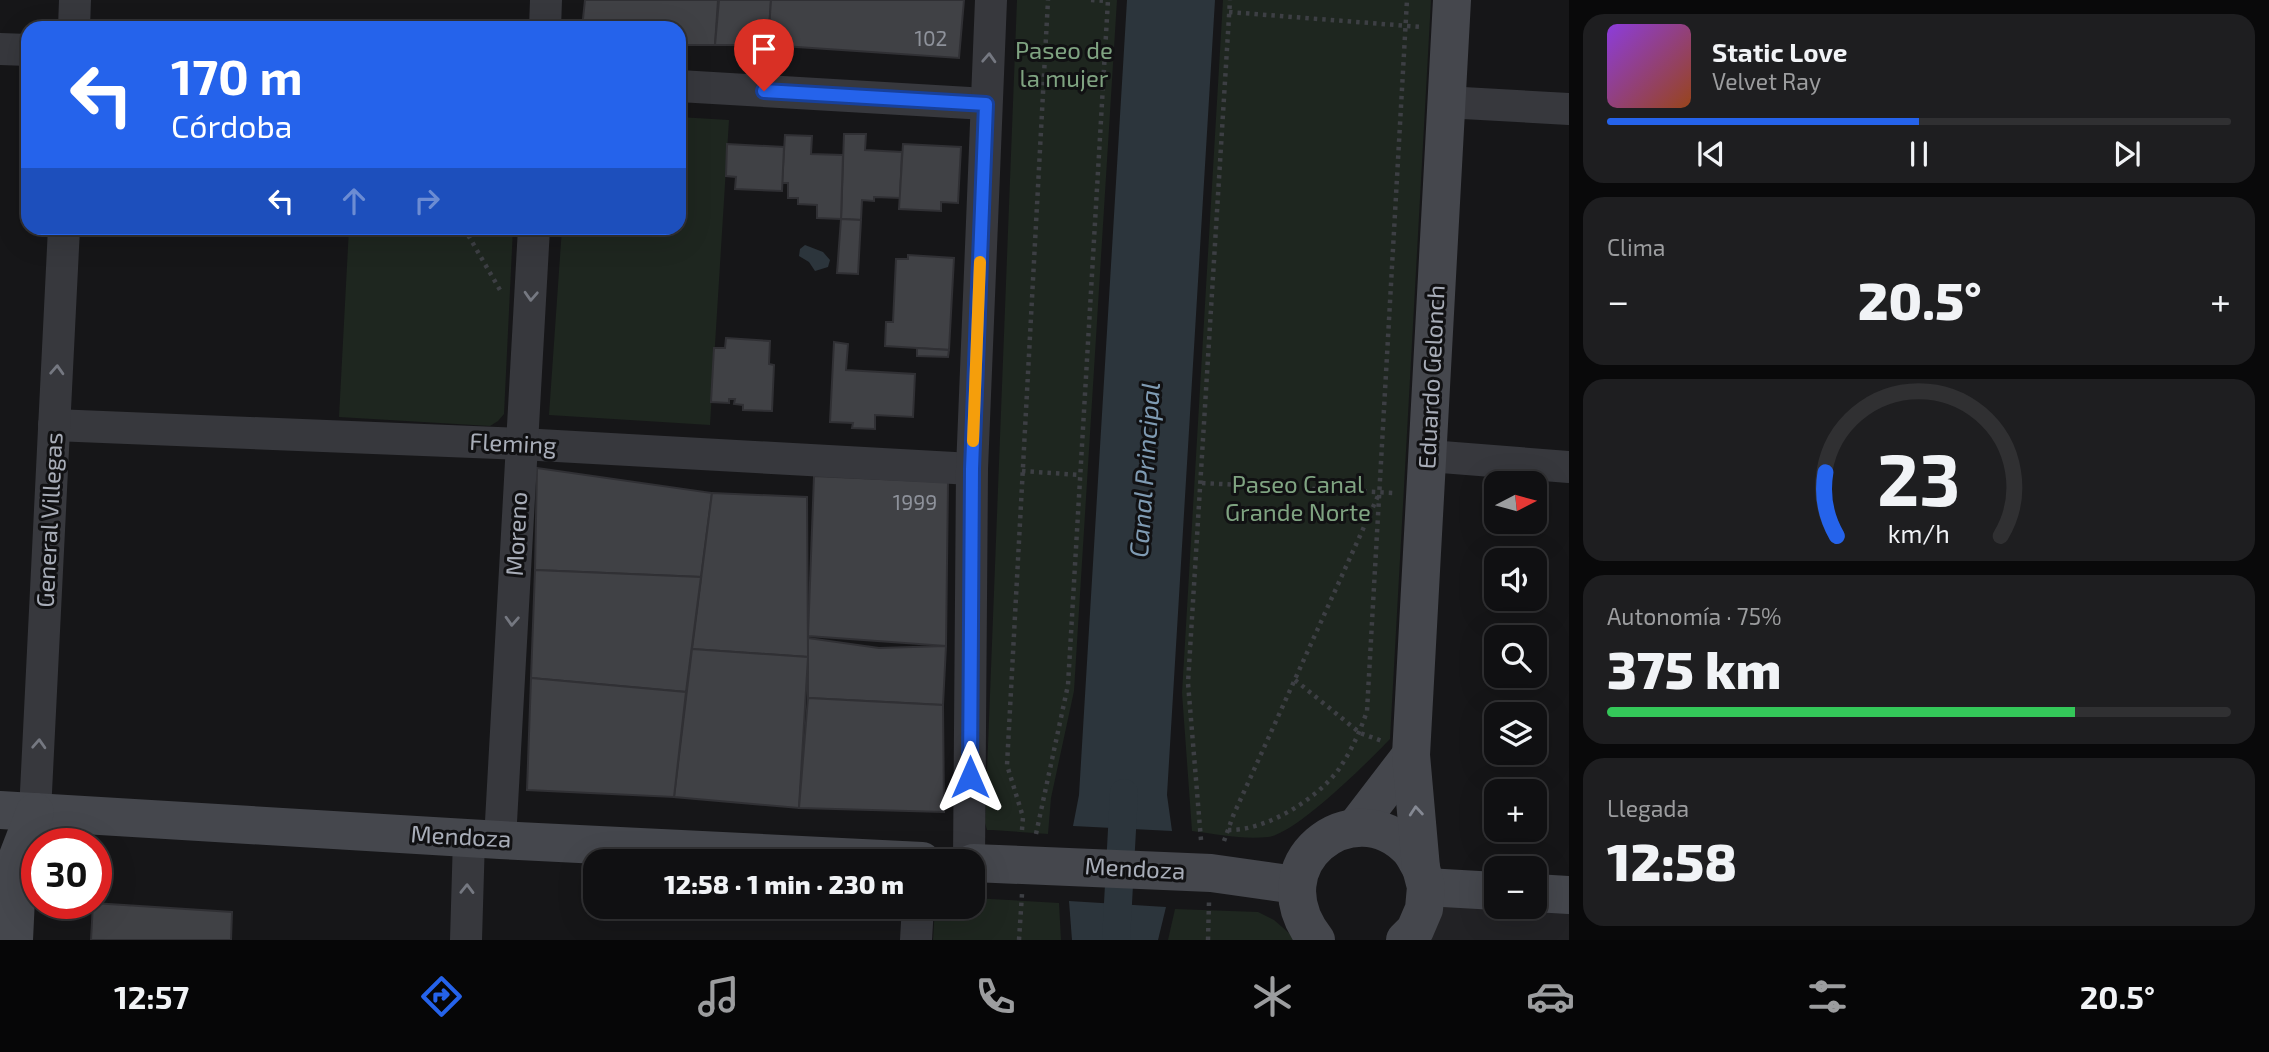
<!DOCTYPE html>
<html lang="es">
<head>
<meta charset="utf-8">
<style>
	body { margin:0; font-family:"Exo 2",sans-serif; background:#1e1e20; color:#f1f3f6; height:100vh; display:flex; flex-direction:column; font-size:26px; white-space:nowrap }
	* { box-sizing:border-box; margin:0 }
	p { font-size:23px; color:#9c9d9f }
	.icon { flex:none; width:38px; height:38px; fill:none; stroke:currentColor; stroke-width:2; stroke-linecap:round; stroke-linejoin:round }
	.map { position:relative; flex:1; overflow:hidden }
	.drawer { display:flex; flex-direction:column; gap:14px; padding:14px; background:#09090a; width:700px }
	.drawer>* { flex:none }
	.hud { position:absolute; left:21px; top:21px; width:665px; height:214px; border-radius:21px; box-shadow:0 7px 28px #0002,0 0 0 2px #303032; background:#2563eb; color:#fff; overflow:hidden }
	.needle { width:46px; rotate:84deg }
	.fabs { position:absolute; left:1484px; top:471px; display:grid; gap:14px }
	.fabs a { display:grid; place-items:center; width:63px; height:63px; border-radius:14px; background:#101012; box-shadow:0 7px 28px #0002,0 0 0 2px #303032; font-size:35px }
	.speed { position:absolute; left:21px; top:828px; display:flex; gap:14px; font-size:35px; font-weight:700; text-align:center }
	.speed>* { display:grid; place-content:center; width:91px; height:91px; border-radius:50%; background:#101012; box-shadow:0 7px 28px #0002,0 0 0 2px #303032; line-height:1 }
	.speed .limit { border:10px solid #d22; background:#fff; color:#111 }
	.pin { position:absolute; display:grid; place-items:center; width:60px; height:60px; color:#fff; margin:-72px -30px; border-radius:50% 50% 50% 0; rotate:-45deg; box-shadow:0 0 7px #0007 }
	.pin .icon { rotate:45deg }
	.me { position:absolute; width:77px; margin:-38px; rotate:0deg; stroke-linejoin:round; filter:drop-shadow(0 0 5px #0008) }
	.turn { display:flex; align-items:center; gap:24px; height:147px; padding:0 35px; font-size:32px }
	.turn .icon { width:91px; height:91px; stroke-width:2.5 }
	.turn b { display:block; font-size:49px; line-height:60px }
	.lanes { display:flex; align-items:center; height:66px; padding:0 35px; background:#0003; justify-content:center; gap:35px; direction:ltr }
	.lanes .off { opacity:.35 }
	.big { font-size:52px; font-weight:800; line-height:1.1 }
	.drawer .tile { flex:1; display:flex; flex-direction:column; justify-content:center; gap:10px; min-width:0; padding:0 24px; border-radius:21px; background:#1e1e20 }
	.drawer .dial { align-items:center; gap:0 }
	.dial svg { height:182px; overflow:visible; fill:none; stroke:#303032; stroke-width:7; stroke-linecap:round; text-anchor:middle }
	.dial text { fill:#f1f3f6; stroke:none }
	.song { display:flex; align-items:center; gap:21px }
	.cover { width:84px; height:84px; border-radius:10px; background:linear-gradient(135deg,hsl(270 70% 55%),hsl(20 70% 35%)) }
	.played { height:7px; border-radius:4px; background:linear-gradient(90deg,#2563eb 50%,#303032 50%) }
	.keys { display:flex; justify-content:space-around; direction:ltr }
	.heat { display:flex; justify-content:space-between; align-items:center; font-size:38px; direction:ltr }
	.charge { height:10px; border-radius:5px; background:linear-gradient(90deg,#34c759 75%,#303032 0) }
	.trip { position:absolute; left:583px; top:849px; width:402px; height:70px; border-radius:21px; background:#101012; box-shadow:0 7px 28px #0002,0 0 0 2px #303032; font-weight:800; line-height:70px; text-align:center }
	.dock { display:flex; height:112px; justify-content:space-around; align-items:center; background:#060607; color:#9c9d9f }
	.dock .icon { width:49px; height:49px }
	.dock .current { color:#2563eb }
	.dock b { font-size:32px; color:#f1f3f6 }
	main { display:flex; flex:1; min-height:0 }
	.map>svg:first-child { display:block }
	.built { fill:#222225 }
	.green { fill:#1e261f }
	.water { fill:#2c353c }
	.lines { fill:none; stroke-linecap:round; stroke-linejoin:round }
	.canal { stroke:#2c353c; stroke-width:28 }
	.building { fill:#404145; stroke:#303034; stroke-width:2 }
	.path { stroke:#3d3f44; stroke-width:4.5; stroke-dasharray:3.5 5; stroke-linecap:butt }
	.street { stroke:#37383d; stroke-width:32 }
	.secondary { stroke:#45474d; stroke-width:38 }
	.oneway { stroke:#757881 }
	.oneway2 { stroke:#858993 }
	.route-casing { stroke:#184099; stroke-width:18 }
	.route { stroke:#2563eb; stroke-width:12 }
	.slow { stroke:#f59e0b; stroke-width:12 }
	.labels { text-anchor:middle; stroke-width:6; stroke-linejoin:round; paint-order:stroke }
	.number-label { font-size:21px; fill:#8e929b }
	.park-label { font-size:24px; fill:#7fa381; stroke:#111113 }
	.street-label { font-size:24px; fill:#a8adb8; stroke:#111113 }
	.water-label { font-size:26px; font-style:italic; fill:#7f9bb3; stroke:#111113 }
</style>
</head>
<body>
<main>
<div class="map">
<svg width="1569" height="940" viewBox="0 0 1569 940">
	<rect width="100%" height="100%" fill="#161618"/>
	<!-- built -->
	<path class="built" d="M 1426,887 L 1496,906 L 1535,906 L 1569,895 L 1569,940 L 1422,940 Z"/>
	<!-- green -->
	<g class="green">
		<path d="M 1017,0 L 1117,0 L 1074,691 L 1051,798 L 1048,834 L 992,830 L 987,830 L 985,823 Z"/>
		<path d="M 1223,0 L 1431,0 L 1390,739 C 1369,761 1296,834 1268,837 C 1244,840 1216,834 1192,831 L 1182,693 Z"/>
		<path d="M 679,117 L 729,120 L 710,425 L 549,415 L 562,228 L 679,228 Z"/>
		<path d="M 349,228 L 513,228 L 504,414 L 498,421 L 490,426 L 339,417 Z"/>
		<path d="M 973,898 L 1059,903 L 1061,940 L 933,940 L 935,907 L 973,906 Z"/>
		<path d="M 1175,909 L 1258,912 L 1274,920 L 1297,940 L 1168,940 Z"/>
	</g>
	<!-- water -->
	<g class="water">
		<path d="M 1127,0 L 1215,0 L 1167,795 L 1172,831 L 1073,826 L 1079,795 Z"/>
		<path d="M 805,245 L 823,252 L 830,260 L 828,267 L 815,271 L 809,262 L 799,256 L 800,249 Z"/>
		<path d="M 1069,901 L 1166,907 L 1158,940 L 1072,940 Z"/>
	</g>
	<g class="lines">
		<!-- canal -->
		<path class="canal" d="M 1116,940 L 1124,793"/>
	</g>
	<!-- building -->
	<g class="building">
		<path d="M 585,0 L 718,0 L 715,45 L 679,45 L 679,28 L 582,28 Z"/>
		<path d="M 719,0 L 771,0 L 768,45 L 715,45 Z"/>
		<path d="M 771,0 L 964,0 L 959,58 L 768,45 Z"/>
		<path d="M 844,134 L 866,134 L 865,150 L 902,152 L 900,198 L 874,197 L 874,201 L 862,200 L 861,220 L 841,219 Z"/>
		<path d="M 785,135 L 812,136 L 811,154 L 843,155 L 841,219 L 817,218 L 817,205 L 798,204 L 798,198 L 788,198 L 788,183 L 782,183 Z"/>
		<path d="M 727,144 L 784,147 L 782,191 L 735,189 L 736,177 L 726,176 Z"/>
		<path d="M 903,144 L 961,147 L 958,203 L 941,202 L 941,211 L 899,209 Z"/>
		<path d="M 841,219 L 861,220 L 858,274 L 837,273 Z"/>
		<path d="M 908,255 L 954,258 L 949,350 L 885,346 L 886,322 L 893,322 L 896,259 L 908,259 Z"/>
		<path d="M 726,338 L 770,341 L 769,364 L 774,365 L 772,411 L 743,410 L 743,405 L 734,404 L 735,399 L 729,399 L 729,403 L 711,402 L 714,348 L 725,348 Z"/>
		<path d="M 834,342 L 848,344 L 846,370 L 915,374 L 913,417 L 875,415 L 875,429 L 852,428 L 853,423 L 830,422 Z"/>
		<path d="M 917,348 L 949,350 L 948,357 L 917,356 Z"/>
		<path d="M 537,468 L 712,493 L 701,577 L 535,570 Z"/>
		<path d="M 814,476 L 948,482 L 946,646 L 808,636 Z"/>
		<path d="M 712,493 L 807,497 L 808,657 L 692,649 Z"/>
		<path d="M 535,570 L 701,577 L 686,692 L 531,678 Z"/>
		<path d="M 808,638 L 879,648 L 946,646 L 943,705 L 808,698 Z"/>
		<path d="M 692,649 L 808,657 L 799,808 L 674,797 Z"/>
		<path d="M 531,678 L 686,692 L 674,797 L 527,790 Z"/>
		<path d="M 808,698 L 943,705 L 944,812 L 799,808 Z"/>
		<path d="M 93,903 L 232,912 L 231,940 L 91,940 Z"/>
	</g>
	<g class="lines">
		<!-- path -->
		<g class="path">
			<path d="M 1091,0 L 1108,1"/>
			<path d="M 1229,12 L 1421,27"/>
			<path d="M 464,228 L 500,290"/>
			<path d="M 1022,471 L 1080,475"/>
			<path d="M 1202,483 L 1394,493"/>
			<path d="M 1295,680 L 1360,733 L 1382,741"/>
			<path d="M 1022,830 L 1023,817 L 1007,765 L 1048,0"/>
			<path d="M 1228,830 C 1266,831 1317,799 1339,769 C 1351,751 1360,732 1367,711 L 1407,0"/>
			<path d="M 1036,834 L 1068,685 L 1108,0"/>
			<path d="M 1201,840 L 1188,683 L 1230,0"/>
			<path d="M 1224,841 L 1233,816 L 1378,496"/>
			<path d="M 1019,940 L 1022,894"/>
			<path d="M 1208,940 L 1209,902"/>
		</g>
		<!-- street -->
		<g class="street">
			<path d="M 74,28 L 75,0"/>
			<path d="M 545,28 L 546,0"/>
			<path d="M 0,49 L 28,50"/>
			<path d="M 679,86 L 986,104"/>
			<path d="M 1445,102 L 1569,109"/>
			<path d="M 54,425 L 521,444 L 972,469"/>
			<path d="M 1429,456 L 1569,467"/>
			<path d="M 35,812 L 64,228"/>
			<path d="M 500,840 L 534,228"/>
			<path d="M 969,861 L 972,469 L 991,0"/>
			<path d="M 466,940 L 469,838"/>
			<path d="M 916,940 L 918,906"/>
		</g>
		<!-- secondary -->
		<g class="secondary">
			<path d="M 0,810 L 500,840 L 922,861"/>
			<path d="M 1355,828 L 1411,755"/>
			<path d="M 973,863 L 1211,873 L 1296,885"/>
			<path d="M 1426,887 L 1496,891"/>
			<path d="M 1535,893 L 1569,895"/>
			<path d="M 14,940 L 18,856 L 35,812"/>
			<path d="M 1316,940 C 1256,864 1353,790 1409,849 C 1414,854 1417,862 1421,868"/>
			<path d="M 1405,940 L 1415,930 L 1424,909 L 1426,887 L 1421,868 L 1411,755 L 1452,0"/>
		</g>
	</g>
	<!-- one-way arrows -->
	<defs><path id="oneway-chevron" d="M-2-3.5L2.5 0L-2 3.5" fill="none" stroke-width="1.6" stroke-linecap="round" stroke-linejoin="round" transform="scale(1.75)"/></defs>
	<g class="oneway">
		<use href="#oneway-chevron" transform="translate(989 58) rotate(-87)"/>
		<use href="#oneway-chevron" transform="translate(531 296) rotate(93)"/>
		<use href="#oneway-chevron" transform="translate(57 370) rotate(-87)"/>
		<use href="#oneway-chevron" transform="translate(512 621) rotate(93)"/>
		<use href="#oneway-chevron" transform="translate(39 744) rotate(-87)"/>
		<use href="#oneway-chevron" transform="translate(467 889) rotate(-89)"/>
	</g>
	<use class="oneway2" href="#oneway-chevron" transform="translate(1416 811) rotate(-95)"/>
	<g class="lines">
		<defs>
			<path id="route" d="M 764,91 L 986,104 L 972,469 L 970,777"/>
		</defs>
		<!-- route casing -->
		<use href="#route" class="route-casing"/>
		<!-- route -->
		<use href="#route" class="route"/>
		<!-- slow -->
		<path class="slow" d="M 973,441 L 980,262"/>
	</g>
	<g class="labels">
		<!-- number labels -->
		<g class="number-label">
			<text x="931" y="46">102</text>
			<text x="915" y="510">1999</text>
		</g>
		<!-- park labels -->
		<g class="park-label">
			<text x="1064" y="59">Paseo de<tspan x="1064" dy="28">la mujer</tspan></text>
			<text x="1298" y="493">Paseo Canal<tspan x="1298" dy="28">Grande Norte</tspan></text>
		</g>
		<!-- street labels -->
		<g class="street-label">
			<text transform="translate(1432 377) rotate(-87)" y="8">Eduardo Gelonch</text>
			<text transform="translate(513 444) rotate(3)" y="8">Fleming</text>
			<text transform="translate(50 520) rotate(-87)" y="8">General Villegas</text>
			<text transform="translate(517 534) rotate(-87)" y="8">Moreno</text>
			<text transform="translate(461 837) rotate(3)" y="8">Mendoza</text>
			<text transform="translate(1135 869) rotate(3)" y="8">Mendoza</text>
		</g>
		<!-- water labels -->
		<g class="water-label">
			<text transform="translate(1145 470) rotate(-86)" y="9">Canal Principal</text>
		</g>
	</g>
</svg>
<div class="fabs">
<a><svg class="needle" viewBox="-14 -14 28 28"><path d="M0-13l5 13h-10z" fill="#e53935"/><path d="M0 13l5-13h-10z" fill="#9c9d9f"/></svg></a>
<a><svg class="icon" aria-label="sound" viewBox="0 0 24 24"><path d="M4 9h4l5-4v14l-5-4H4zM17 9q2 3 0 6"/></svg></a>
<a><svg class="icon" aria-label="search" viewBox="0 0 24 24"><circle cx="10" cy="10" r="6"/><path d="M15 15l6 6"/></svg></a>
<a><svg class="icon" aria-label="layers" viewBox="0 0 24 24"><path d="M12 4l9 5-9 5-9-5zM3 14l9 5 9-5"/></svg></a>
<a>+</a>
<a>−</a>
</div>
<div class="speed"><div class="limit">30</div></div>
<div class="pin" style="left:764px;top:91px;background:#d93025"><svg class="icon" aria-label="arrive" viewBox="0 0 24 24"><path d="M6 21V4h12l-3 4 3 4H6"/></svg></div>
<svg class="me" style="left:970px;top:777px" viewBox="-20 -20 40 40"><path d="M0-17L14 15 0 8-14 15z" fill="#2563eb" stroke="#fff" stroke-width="4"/></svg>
<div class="trip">12:58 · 1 min · 230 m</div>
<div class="hud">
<div class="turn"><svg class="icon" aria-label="left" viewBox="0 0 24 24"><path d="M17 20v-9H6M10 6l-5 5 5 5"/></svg><div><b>170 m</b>Córdoba</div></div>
<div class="lanes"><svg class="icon" aria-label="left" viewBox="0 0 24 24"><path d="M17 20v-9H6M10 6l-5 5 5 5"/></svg><svg class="icon off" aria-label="ahead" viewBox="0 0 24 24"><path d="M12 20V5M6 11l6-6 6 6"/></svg><svg class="icon off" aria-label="right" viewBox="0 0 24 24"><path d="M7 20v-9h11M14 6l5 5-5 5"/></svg></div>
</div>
</div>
<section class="drawer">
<div class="tile">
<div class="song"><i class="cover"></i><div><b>Static Love</b><p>Velvet Ray</p></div></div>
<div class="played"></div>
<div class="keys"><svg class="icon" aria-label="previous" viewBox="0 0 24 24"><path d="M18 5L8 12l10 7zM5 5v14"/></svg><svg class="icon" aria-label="pause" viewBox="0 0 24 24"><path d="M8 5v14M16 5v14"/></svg><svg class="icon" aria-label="next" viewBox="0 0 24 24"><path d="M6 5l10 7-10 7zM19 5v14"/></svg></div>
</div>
<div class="tile"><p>Clima</p>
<div class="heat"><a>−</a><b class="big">20.5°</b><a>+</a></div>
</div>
<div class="tile dial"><svg viewBox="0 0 100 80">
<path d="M14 69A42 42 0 1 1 86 69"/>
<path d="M14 69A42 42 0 0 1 9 41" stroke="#2563eb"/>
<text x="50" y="56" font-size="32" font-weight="700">23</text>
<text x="50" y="72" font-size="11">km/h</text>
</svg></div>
<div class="tile"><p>Autonomía · 75%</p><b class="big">375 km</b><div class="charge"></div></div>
<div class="tile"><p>Llegada</p><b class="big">12:58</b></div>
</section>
</main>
<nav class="dock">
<b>12:57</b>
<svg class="icon current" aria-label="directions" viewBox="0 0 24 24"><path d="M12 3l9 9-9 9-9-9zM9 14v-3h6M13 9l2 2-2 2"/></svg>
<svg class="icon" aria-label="music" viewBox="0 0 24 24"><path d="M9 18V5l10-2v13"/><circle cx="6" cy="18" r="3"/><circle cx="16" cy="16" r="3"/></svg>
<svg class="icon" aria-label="phone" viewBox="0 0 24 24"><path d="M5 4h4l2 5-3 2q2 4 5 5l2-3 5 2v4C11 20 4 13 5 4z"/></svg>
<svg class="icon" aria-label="climate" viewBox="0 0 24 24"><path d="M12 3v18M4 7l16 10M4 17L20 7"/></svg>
<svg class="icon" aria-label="car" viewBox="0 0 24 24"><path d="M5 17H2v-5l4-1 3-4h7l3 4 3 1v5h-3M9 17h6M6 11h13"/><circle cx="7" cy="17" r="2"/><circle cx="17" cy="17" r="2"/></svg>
<svg class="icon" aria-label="filters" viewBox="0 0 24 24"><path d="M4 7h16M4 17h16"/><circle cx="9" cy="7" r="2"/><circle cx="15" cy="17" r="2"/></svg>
<b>20.5°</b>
</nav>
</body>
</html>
